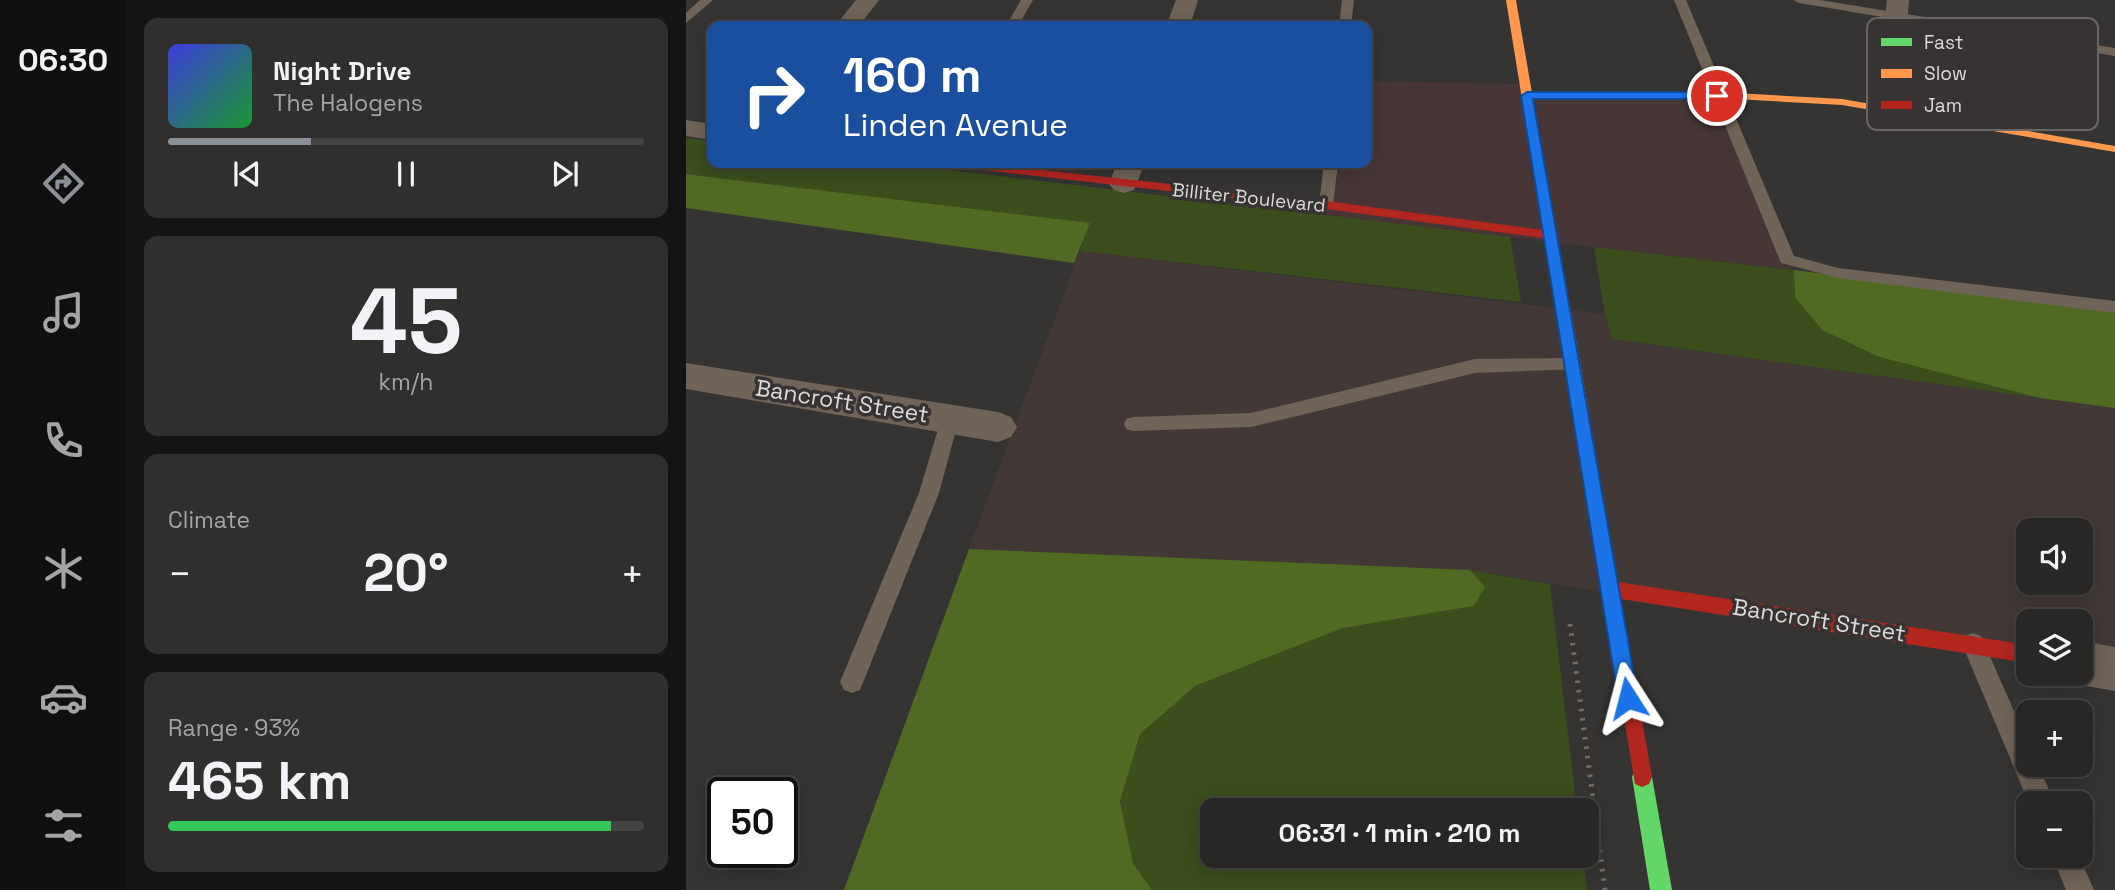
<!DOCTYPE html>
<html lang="en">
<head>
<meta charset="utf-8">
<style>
	body { margin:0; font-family:"Space Grotesk",sans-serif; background:#302f2e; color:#f1f3f6; height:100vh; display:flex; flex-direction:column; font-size:26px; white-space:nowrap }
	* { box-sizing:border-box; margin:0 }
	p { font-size:23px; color:#a5a5a7 }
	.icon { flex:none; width:38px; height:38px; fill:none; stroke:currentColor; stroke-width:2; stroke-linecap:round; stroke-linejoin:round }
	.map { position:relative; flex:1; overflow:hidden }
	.side { display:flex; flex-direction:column; gap:18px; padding:18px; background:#161515; width:560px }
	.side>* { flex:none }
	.guide { position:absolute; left:21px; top:21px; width:665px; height:147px; border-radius:14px; box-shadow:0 4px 18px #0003,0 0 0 2px #444443; background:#1a4fa0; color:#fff; overflow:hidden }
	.controls { position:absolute; left:1330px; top:518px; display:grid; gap:14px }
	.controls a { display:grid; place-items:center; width:77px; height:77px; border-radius:14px; background:#282726; box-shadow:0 4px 18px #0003,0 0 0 2px #444443; font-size:35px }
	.speed { position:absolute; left:21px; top:777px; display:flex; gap:14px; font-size:35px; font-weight:700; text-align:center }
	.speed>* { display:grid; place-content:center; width:91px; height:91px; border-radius:50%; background:#282726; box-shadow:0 4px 18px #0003,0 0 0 2px #444443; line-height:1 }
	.speed .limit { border:4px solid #111; border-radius:10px; background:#fff; color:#111 }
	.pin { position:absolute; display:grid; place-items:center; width:60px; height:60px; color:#fff; margin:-30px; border:4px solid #fff; border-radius:50%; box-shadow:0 2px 7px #0007 }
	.me { position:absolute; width:77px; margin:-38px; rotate:351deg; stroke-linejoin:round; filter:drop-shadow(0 0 5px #0008) }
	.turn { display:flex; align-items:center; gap:24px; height:147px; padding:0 21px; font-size:32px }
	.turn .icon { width:91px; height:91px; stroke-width:2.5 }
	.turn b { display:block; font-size:49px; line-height:60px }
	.big { font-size:52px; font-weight:700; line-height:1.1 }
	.side .widget { flex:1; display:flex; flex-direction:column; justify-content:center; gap:10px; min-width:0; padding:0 24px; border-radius:14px; background:#302f2e }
	.side .dial { align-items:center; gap:0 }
	.dial b { font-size:91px; line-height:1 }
	.song { display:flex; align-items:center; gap:21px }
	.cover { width:84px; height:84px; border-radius:10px; background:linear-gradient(135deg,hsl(240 70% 55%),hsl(130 70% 35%)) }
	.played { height:7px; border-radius:4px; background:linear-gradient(90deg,#8c9099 30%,#444443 30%) }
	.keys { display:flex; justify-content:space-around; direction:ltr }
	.heat { display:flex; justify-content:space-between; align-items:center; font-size:38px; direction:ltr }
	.charge { height:10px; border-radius:5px; background:linear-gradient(90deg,#34c759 93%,#444443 0) }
	.trip { position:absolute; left:514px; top:798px; width:399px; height:70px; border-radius:14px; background:#282726; box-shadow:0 4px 18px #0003,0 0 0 2px #444443; font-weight:700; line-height:70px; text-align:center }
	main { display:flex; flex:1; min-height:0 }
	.dock { display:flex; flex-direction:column; width:126px; justify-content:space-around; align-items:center; background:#10100f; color:#a5a5a7 }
	.dock .icon { width:49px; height:49px }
	.dock .active { color:#8c9099 }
	.dock b { font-size:32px; color:#f1f3f6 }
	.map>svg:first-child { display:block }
	.commercial { fill:#473635 }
	.built { fill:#423936; fill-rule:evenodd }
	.green { fill:#3b4e1c }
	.forest { fill:#506a23 }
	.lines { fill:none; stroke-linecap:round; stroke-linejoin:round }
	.path { stroke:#756d65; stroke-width:5; stroke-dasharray:2.5 7; stroke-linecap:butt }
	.lane { fill:#706358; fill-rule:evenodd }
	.street { fill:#706358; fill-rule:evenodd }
	.fast { fill:#63d668; fill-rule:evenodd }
	.slow { fill:#ff974d; fill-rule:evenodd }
	.jam { fill:#b3261e; fill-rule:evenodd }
	.route { fill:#1a73e8; stroke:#114b97; stroke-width:2 }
	.labels { text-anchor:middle; stroke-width:7; stroke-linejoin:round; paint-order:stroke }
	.far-street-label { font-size:19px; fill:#dcdad9; stroke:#363332 }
	.street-label { font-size:23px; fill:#dcdad9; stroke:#363332 }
	.key { fill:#363332; stroke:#686564; stroke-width:2 }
	.key-label { font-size:19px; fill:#dcdad9 }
</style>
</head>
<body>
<main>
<nav class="dock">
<b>06:30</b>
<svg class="icon active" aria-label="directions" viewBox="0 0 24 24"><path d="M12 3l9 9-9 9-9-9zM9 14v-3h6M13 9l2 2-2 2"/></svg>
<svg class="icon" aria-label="music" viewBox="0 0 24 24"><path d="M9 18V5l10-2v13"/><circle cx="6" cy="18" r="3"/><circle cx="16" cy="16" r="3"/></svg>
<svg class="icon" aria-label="phone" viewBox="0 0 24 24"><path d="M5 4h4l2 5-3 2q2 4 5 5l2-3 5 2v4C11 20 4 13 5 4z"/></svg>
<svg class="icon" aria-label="climate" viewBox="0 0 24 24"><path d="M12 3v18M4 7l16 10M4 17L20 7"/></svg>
<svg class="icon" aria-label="car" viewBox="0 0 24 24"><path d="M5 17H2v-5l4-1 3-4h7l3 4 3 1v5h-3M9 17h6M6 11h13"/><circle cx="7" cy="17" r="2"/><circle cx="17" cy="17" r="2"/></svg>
<svg class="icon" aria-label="filters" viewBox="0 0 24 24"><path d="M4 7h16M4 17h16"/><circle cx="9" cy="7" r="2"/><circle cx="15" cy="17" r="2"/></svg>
</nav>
<section class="side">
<div class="widget">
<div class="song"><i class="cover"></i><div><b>Night Drive</b><p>The Halogens</p></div></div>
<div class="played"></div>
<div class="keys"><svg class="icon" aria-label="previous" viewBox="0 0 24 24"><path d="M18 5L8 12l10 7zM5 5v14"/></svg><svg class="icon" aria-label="pause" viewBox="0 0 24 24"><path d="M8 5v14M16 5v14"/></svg><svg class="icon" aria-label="next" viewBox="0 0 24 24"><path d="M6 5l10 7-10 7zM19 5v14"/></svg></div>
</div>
<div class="widget dial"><b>45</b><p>km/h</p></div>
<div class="widget"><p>Climate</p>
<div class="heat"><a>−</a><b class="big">20°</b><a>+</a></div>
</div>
<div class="widget"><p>Range · 93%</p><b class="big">465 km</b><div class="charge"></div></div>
</section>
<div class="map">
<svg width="1429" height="890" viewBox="0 0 1429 890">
	<rect width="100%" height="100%" fill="#353433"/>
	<!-- commercial -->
	<path class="commercial" d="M 681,81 L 842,84 L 844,97 L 1028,95 L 1108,270 L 638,216 L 644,163 L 681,163 Z"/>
	<!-- built -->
	<path class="built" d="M 394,251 L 919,314 L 926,339 L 1429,408 L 1429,677 L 1395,672 L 1395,621 L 1342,621 L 1342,663 L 784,570 L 283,549 ZM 1342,530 L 1395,530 L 1395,583 L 1342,583 Z"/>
	<!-- green -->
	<g class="green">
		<path d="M 0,138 L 26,141 L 26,163 L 205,163 L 824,237 L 835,302 L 394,251 L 403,223 L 0,174 Z"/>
		<path d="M 908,247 L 1108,270 L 1109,297 L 1136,330 L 1193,357 L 1354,398 L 926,339 L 919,314 Z"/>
		<path d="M 784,570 L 864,584 L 891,810 L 527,810 L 527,856 L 897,856 L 901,890 L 466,890 L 447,863 L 434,801 L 453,734 L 509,686 L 657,628 L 788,606 L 799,587 Z"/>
	</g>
	<!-- forest -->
	<g class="forest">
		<path d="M 0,174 L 404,223 L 388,263 L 0,208 Z"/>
		<path d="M 1108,270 L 1429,311 L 1429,408 L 1354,398 L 1193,357 L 1136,330 L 1109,297 Z"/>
		<path d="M 283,549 L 784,570 L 799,587 L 788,606 L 657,628 L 509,686 L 454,734 L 434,801 L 447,863 L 466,890 L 158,890 Z"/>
	</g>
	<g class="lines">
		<!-- path -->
		<path class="path" d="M 884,624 L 919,890"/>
		<!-- lane -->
		<g class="lane">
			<path d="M 14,0 L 27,0 L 0,23 L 0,13 Z"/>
			<path d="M 335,0 L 347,0 L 332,26 L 320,26 Z"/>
			<path d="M 656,0 L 668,0 L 665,26 L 653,26 Z"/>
			<path d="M 988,0 L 1000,0 L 1108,256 L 1152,268 L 1429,301 L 1429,313 L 1152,278 L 1095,263 Z"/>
			<path d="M 1107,0 L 1134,0 L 1429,48 L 1429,56 L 1113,3 Z"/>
			<path d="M 638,163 L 652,163 L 647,205 L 640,210 L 633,205 Z"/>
			<path d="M 886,358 L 892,359 L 895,364 L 892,369 L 789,373 L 565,427 L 447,431 L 440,429 L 438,424 L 440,419 L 447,417 L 565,413 L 789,359 Z"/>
			<path d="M 264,412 L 271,414 L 273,419 L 253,493 L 174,690 L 166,693 L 158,690 L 154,682 L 233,493 L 255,419 L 257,414 Z"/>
			<path d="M 1287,633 L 1295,636 L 1342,743 L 1342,765 L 1352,765 L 1369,803 L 1343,803 L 1276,644 L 1279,636 Z"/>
			<path d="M 1366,856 L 1393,856 L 1408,890 L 1380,890 Z"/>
		</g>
		<!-- street -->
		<g class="street">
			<path d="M 170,0 L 193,0 L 173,26 L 149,26 Z"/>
			<path d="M 490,0 L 512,0 L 504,26 L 480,26 Z"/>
			<path d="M 1201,0 L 1223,0 L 1215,108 L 1211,114 L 1202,116 L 1193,114 L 1189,108 Z"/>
			<path d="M 0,120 L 26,124 L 26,140 L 0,136 Z"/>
			<path d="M 431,163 L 459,163 L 448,190 L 438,193 L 428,190 L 423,184 Z"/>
			<path d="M 0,363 L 312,412 L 325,417 L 331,427 L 325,437 L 312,442 L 0,389 Z"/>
			<path d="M 1395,641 L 1429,647 L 1429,691 L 1395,685 L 1379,678 L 1377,674 L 1395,674 Z"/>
		</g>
		<!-- fast -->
		<path class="fast" d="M 956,767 L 963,770 L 966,777 L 986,890 L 964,890 L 946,777 L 949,770 Z"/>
		<!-- slow -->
		<path class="slow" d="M 820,0 L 830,0 L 846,93 L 1049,93 L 1156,99 L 1429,146 L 1429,152 L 1156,105 L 1049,99 L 847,99 L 901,402 L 893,408 L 885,402 Z"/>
		<!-- jam -->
		<g class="jam">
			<path d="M 256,163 L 291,163 L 640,201 L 865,231 L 871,235 L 865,239 L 640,209 L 262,166 Z"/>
			<path d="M 893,396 L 901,402 L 932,582 L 1342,645 L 1342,663 L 935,599 L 966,777 L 963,784 L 956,787 L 949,784 L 885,402 Z"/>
		</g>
	</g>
	<!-- route -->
	<path class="route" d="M 841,92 L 1031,92 L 1036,96 L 1031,99 L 847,99 L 952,698 L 949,705 L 942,708 L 935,705 L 932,698 L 835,96 Z"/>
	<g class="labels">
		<!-- far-street labels -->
		<g class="far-street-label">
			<text transform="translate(563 197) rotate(6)" y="7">Billiter Boulevard</text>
		</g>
		<!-- street labels -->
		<g class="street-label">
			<text transform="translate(156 401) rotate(9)" y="8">Bancroft Street</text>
			<text transform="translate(1133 620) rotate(9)" y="8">Bancroft Street</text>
		</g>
	</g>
	<!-- legend -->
	<rect x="1181" y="18" width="231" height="112" rx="10" class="key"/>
	<rect x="1195" y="38" width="31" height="8" fill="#63d668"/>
	<rect x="1195" y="69" width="31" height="9" fill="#ff974d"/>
	<rect x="1195" y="101" width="31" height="8" fill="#b3261e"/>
	<g class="key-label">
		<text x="1238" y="49">Fast</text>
		<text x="1238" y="80">Slow</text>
		<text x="1238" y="112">Jam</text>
	</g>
</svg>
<div class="controls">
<a><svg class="icon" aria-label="sound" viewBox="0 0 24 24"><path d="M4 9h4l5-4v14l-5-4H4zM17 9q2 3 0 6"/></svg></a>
<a><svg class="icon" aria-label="layers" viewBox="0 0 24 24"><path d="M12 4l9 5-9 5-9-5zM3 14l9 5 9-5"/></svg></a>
<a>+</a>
<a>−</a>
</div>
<div class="speed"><div class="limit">50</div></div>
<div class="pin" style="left:1031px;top:96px;background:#d93025"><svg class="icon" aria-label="arrive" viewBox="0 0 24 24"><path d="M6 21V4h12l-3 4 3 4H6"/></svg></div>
<svg class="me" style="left:942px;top:698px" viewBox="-20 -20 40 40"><path d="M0-17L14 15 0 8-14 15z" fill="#1a73e8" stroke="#fff" stroke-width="4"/></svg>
<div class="trip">06:31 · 1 min · 210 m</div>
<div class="guide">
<div class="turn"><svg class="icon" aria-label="right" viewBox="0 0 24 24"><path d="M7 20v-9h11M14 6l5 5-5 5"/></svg><div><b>160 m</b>Linden Avenue</div></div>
</div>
</div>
</main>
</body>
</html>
